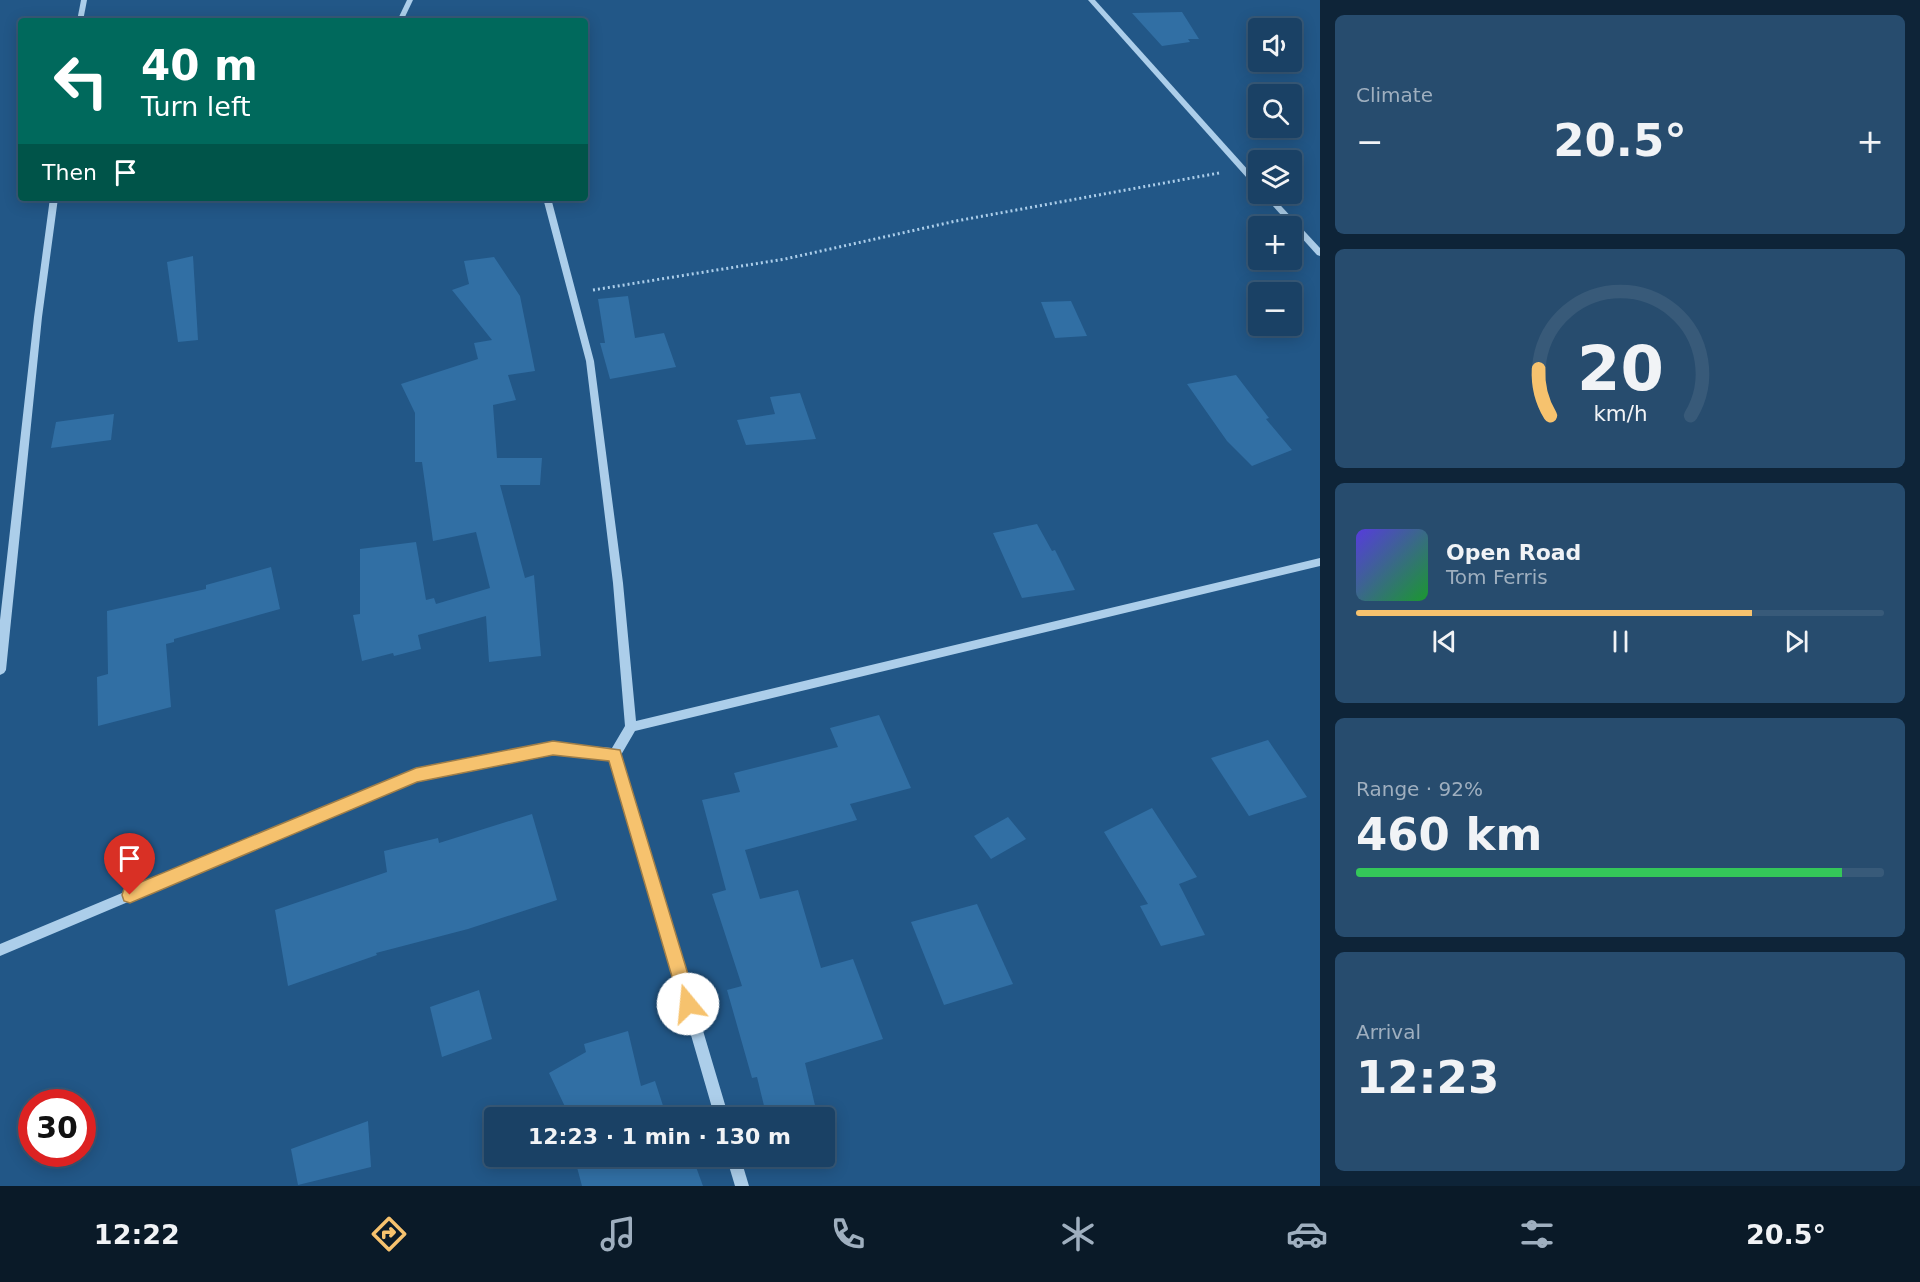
<!DOCTYPE html>
<html lang="en">
<head>
<meta charset="utf-8">
<style>
	body { margin:0; font-family:"DejaVu Sans",sans-serif; background:#274c6e; color:#f1f3f6; height:100vh; display:flex; flex-direction:column; font-size:22px; white-space:nowrap }
	* { box-sizing:border-box; margin:0 }
	p { font-size:20px; color:#9fafbf }
	.icon { flex:none; width:33px; height:33px; fill:none; stroke:currentColor; stroke-width:2; stroke-linecap:round; stroke-linejoin:round }
	.map { position:relative; flex:1; overflow:hidden }
	.details { display:flex; flex-direction:column; gap:15px; padding:15px; background:#0e2438; width:600px }
	.details>* { flex:none }
	.top-card { position:absolute; left:18px; top:18px; width:570px; height:183px; border-radius:6px; box-shadow:0 3px 15px #0003,0 0 0 2px #385a79; background:#00695c; color:#fff; overflow:hidden }
	.tools { position:absolute; left:1248px; top:18px; display:grid; gap:12px }
	.tools a { display:grid; place-items:center; width:54px; height:54px; border-radius:6px; background:#1a4165; box-shadow:0 3px 15px #0003,0 0 0 2px #385a79; font-size:30px }
	.speed { position:absolute; left:18px; top:1089px; display:flex; gap:12px; font-size:30px; font-weight:700; text-align:center }
	.speed>* { display:grid; place-content:center; width:78px; height:78px; border-radius:50%; background:#1a4165; box-shadow:0 3px 15px #0003,0 0 0 2px #385a79; line-height:1 }
	.speed .limit { border:9px solid #d22; background:#fff; color:#111 }
	.pin { position:absolute; display:grid; place-items:center; width:51px; height:51px; color:#fff; margin:-62px -26px; border-radius:50% 50% 50% 0; rotate:-45deg; box-shadow:0 0 6px #0007 }
	.pin .icon { rotate:45deg }
	.me { position:absolute; width:66px; margin:-33px; rotate:343deg; stroke-linejoin:round; filter:drop-shadow(0 0 4px #0008) }
	.turn { display:flex; align-items:center; gap:21px; height:126px; padding:0 24px; font-size:27px }
	.turn .icon { width:78px; height:78px; stroke-width:2.5 }
	.turn b { display:block; font-size:42px; line-height:51px }
	.then { display:flex; align-items:center; height:57px; padding:0 24px; background:#0003; gap:12px; font-size:22px }
	.big { font-size:45px; font-weight:700; line-height:1.1 }
	.details .tile { flex:1; display:flex; flex-direction:column; justify-content:center; gap:9px; min-width:0; padding:0 21px; border-radius:9px; background:#274c6e }
	.details .dial { align-items:center; gap:0 }
	.dial svg { height:156px; overflow:visible; fill:none; stroke:#385a79; stroke-width:7; stroke-linecap:round; text-anchor:middle }
	.dial text { fill:#f1f3f6; stroke:none }
	.song { display:flex; align-items:center; gap:18px }
	.cover { width:72px; height:72px; border-radius:9px; background:linear-gradient(135deg,hsl(250 70% 55%),hsl(130 70% 35%)) }
	.played { height:6px; border-radius:3px; background:linear-gradient(90deg,#f6c26e 75%,#385a79 75%) }
	.keys { display:flex; justify-content:space-around; direction:ltr }
	.heat { display:flex; justify-content:space-between; align-items:center; font-size:33px; direction:ltr }
	.charge { height:9px; border-radius:4px; background:linear-gradient(90deg,#34c759 92%,#385a79 0) }
	.trip { position:absolute; left:484px; top:1107px; width:351px; height:60px; border-radius:6px; background:#1a4165; box-shadow:0 3px 15px #0003,0 0 0 2px #385a79; font-weight:700; line-height:60px; text-align:center }
	.menu { display:flex; height:96px; justify-content:space-around; align-items:center; background:#0a1a28; color:#9fafbf }
	.menu .icon { width:42px; height:42px }
	.menu .on { color:#f6c26e }
	.menu b { font-size:27px; color:#f1f3f6 }
	main { display:flex; flex:1; min-height:0 }
	.map>svg:first-child { display:block }
	.building { fill:#316fa4 }
	.lines { fill:none; stroke-linecap:round; stroke-linejoin:round }
	.path { stroke:#acceea; stroke-width:3; stroke-dasharray:2 3; stroke-linecap:butt }
	.minor { fill:#acceea; fill-rule:evenodd }
	.route { fill:#f6c26e; stroke:#a07e48; stroke-width:1.5 }
</style>
</head>
<body>
<main>
<div class="map">
<svg width="1320" height="1186" viewBox="0 0 1320 1186">
	<rect width="100%" height="100%" fill="#225787"/>
	<!-- building -->
	<g class="building">
		<path d="M 1182,12 L 1199,39 L 1188,39 L 1190,42 L 1162,46 L 1132,13 Z"/>
		<path d="M 193,256 L 198,340 L 178,342 L 167,262 Z"/>
		<path d="M 494,257 L 520,296 L 535,371 L 508,375 L 516,400 L 493,405 L 497,458 L 542,458 L 540,485 L 500,485 L 525,578 L 534,575 L 541,656 L 489,662 L 486,616 L 418,635 L 421,649 L 394,656 L 393,653 L 362,661 L 353,615 L 360,614 L 360,549 L 416,542 L 426,600 L 434,598 L 436,604 L 490,588 L 476,532 L 433,541 L 422,462 L 415,462 L 415,413 L 401,384 L 478,359 L 474,343 L 492,340 L 452,290 L 469,284 L 464,261 Z"/>
		<path d="M 628,296 L 635,338 L 664,333 L 676,367 L 610,379 L 600,343 L 605,343 L 598,299 Z"/>
		<path d="M 1071,301 L 1087,336 L 1055,338 L 1041,302 Z"/>
		<path d="M 1236,375 L 1269,418 L 1266,419 L 1292,450 L 1252,466 L 1227,441 L 1187,384 Z"/>
		<path d="M 800,393 L 816,439 L 746,445 L 737,420 L 775,414 L 770,397 Z"/>
		<path d="M 114,414 L 111,440 L 51,448 L 56,422 Z"/>
		<path d="M 1037,524 L 1052,551 L 1055,550 L 1075,590 L 1022,598 L 993,533 Z"/>
		<path d="M 271,567 L 280,609 L 174,639 L 174,642 L 166,644 L 171,707 L 98,726 L 97,677 L 108,674 L 107,611 L 206,589 L 206,585 Z"/>
		<path d="M 879,715 L 911,788 L 850,804 L 857,820 L 745,850 L 760,899 L 798,890 L 821,968 L 853,959 L 883,1039 L 805,1063 L 818,1118 L 767,1118 L 757,1077 L 752,1078 L 727,990 L 742,986 L 712,894 L 726,890 L 702,800 L 740,792 L 734,773 L 838,747 L 830,728 Z"/>
		<path d="M 1268,740 L 1307,797 L 1249,816 L 1211,758 Z"/>
		<path d="M 1152,808 L 1197,877 L 1179,884 L 1205,935 L 1161,946 L 1140,906 L 1148,904 L 1104,832 Z"/>
		<path d="M 532,814 L 557,900 L 468,929 L 376,953 L 377,955 L 288,986 L 275,910 L 387,872 L 384,851 L 438,838 L 439,843 Z"/>
		<path d="M 1008,817 L 1026,839 L 991,859 L 974,836 Z"/>
		<path d="M 977,904 L 1013,984 L 944,1005 L 911,922 Z"/>
		<path d="M 479,990 L 492,1039 L 442,1057 L 430,1007 Z"/>
		<path d="M 628,1031 L 641,1086 L 655,1081 L 667,1118 L 565,1118 L 568,1113 L 549,1073 L 586,1052 L 584,1044 Z"/>
		<path d="M 368,1121 L 371,1167 L 298,1185 L 291,1149 Z"/>
		<path d="M 574,1156 L 692,1156 L 703,1186 L 582,1186 Z"/>
	</g>
	<g class="lines">
		<!-- path -->
		<path class="path" d="M 593,290 L 785,259 L 956,221 L 1219,173"/>
		<!-- minor -->
		<g class="minor">
			<path d="M 81,0 L 87,0 L 83,21 L 77,21 Z"/>
			<path d="M 407,0 L 413,0 L 403,21 L 397,21 Z"/>
			<path d="M 1088,0 L 1095,0 L 1258,181 L 1258,187 L 1255,187 Z"/>
			<path d="M 1262,194 L 1270,194 L 1320,248 L 1320,256 L 1317,255 Z"/>
			<path d="M 50,198 L 58,198 L 42,317 L 6,670 L 4,673 L 0,675 L 0,620 L 34,317 Z"/>
			<path d="M 543,198 L 551,198 L 594,361 L 623,583 L 636,721 L 1320,558 L 1320,566 L 635,731 L 621,755 L 729,1118 L 715,1118 L 611,759 L 553,753 L 417,780 L 0,956 L 0,944 L 416,770 L 553,743 L 612,748 L 625,726 L 613,583 L 586,361 Z"/>
			<path d="M 726,1156 L 740,1156 L 749,1186 L 735,1186 Z"/>
		</g>
	</g>
	<!-- route -->
	<path class="route" d="M 553,741 L 620,750 L 697,1004 L 695,1010 L 688,1013 L 682,1010 L 680,1004 L 609,761 L 553,755 L 417,782 L 130,903 L 124,901 L 122,895 L 124,889 L 416,768 Z"/>
</svg>
<div class="tools">
<a><svg class="icon" aria-label="sound" viewBox="0 0 24 24"><path d="M4 9h4l5-4v14l-5-4H4zM17 9q2 3 0 6"/></svg></a>
<a><svg class="icon" aria-label="search" viewBox="0 0 24 24"><circle cx="10" cy="10" r="6"/><path d="M15 15l6 6"/></svg></a>
<a><svg class="icon" aria-label="layers" viewBox="0 0 24 24"><path d="M12 4l9 5-9 5-9-5zM3 14l9 5 9-5"/></svg></a>
<a>+</a>
<a>−</a>
</div>
<div class="speed"><div class="limit">30</div></div>
<div class="pin" style="left:130px;top:895px;background:#d93025"><svg class="icon" aria-label="arrive" viewBox="0 0 24 24"><path d="M6 21V4h12l-3 4 3 4H6"/></svg></div>
<svg class="me" style="left:688px;top:1004px" viewBox="-20 -20 40 40"><circle r="19" fill="#fff"/><path d="M0-13L10 11 0 6-10 11z" fill="#f6c26e"/></svg>
<div class="trip">12:23 · 1 min · 130 m</div>
<div class="top-card">
<div class="turn"><svg class="icon" aria-label="left" viewBox="0 0 24 24"><path d="M17 20v-9H6M10 6l-5 5 5 5"/></svg><div><b>40 m</b>Turn left</div></div>
<div class="then">Then<svg class="icon" aria-label="arrive" viewBox="0 0 24 24"><path d="M6 21V4h12l-3 4 3 4H6"/></svg></div>
</div>
</div>
<section class="details">
<div class="tile"><p>Climate</p>
<div class="heat"><a>−</a><b class="big">20.5°</b><a>+</a></div>
</div>
<div class="tile dial"><svg viewBox="0 0 100 80">
<path d="M14 69A42 42 0 1 1 86 69"/>
<path d="M14 69A42 42 0 0 1 8 45" stroke="#f6c26e"/>
<text x="50" y="56" font-size="32" font-weight="700">20</text>
<text x="50" y="72" font-size="11">km/h</text>
</svg></div>
<div class="tile">
<div class="song"><i class="cover"></i><div><b>Open Road</b><p>Tom Ferris</p></div></div>
<div class="played"></div>
<div class="keys"><svg class="icon" aria-label="previous" viewBox="0 0 24 24"><path d="M18 5L8 12l10 7zM5 5v14"/></svg><svg class="icon" aria-label="pause" viewBox="0 0 24 24"><path d="M8 5v14M16 5v14"/></svg><svg class="icon" aria-label="next" viewBox="0 0 24 24"><path d="M6 5l10 7-10 7zM19 5v14"/></svg></div>
</div>
<div class="tile"><p>Range · 92%</p><b class="big">460 km</b><div class="charge"></div></div>
<div class="tile"><p>Arrival</p><b class="big">12:23</b></div>
</section>
</main>
<nav class="menu">
<b>12:22</b>
<svg class="icon on" aria-label="directions" viewBox="0 0 24 24"><path d="M12 3l9 9-9 9-9-9zM9 14v-3h6M13 9l2 2-2 2"/></svg>
<svg class="icon" aria-label="music" viewBox="0 0 24 24"><path d="M9 18V5l10-2v13"/><circle cx="6" cy="18" r="3"/><circle cx="16" cy="16" r="3"/></svg>
<svg class="icon" aria-label="phone" viewBox="0 0 24 24"><path d="M5 4h4l2 5-3 2q2 4 5 5l2-3 5 2v4C11 20 4 13 5 4z"/></svg>
<svg class="icon" aria-label="climate" viewBox="0 0 24 24"><path d="M12 3v18M4 7l16 10M4 17L20 7"/></svg>
<svg class="icon" aria-label="car" viewBox="0 0 24 24"><path d="M5 17H2v-5l4-1 3-4h7l3 4 3 1v5h-3M9 17h6M6 11h13"/><circle cx="7" cy="17" r="2"/><circle cx="17" cy="17" r="2"/></svg>
<svg class="icon" aria-label="filters" viewBox="0 0 24 24"><path d="M4 7h16M4 17h16"/><circle cx="9" cy="7" r="2"/><circle cx="15" cy="17" r="2"/></svg>
<b>20.5°</b>
</nav>
</body>
</html>
